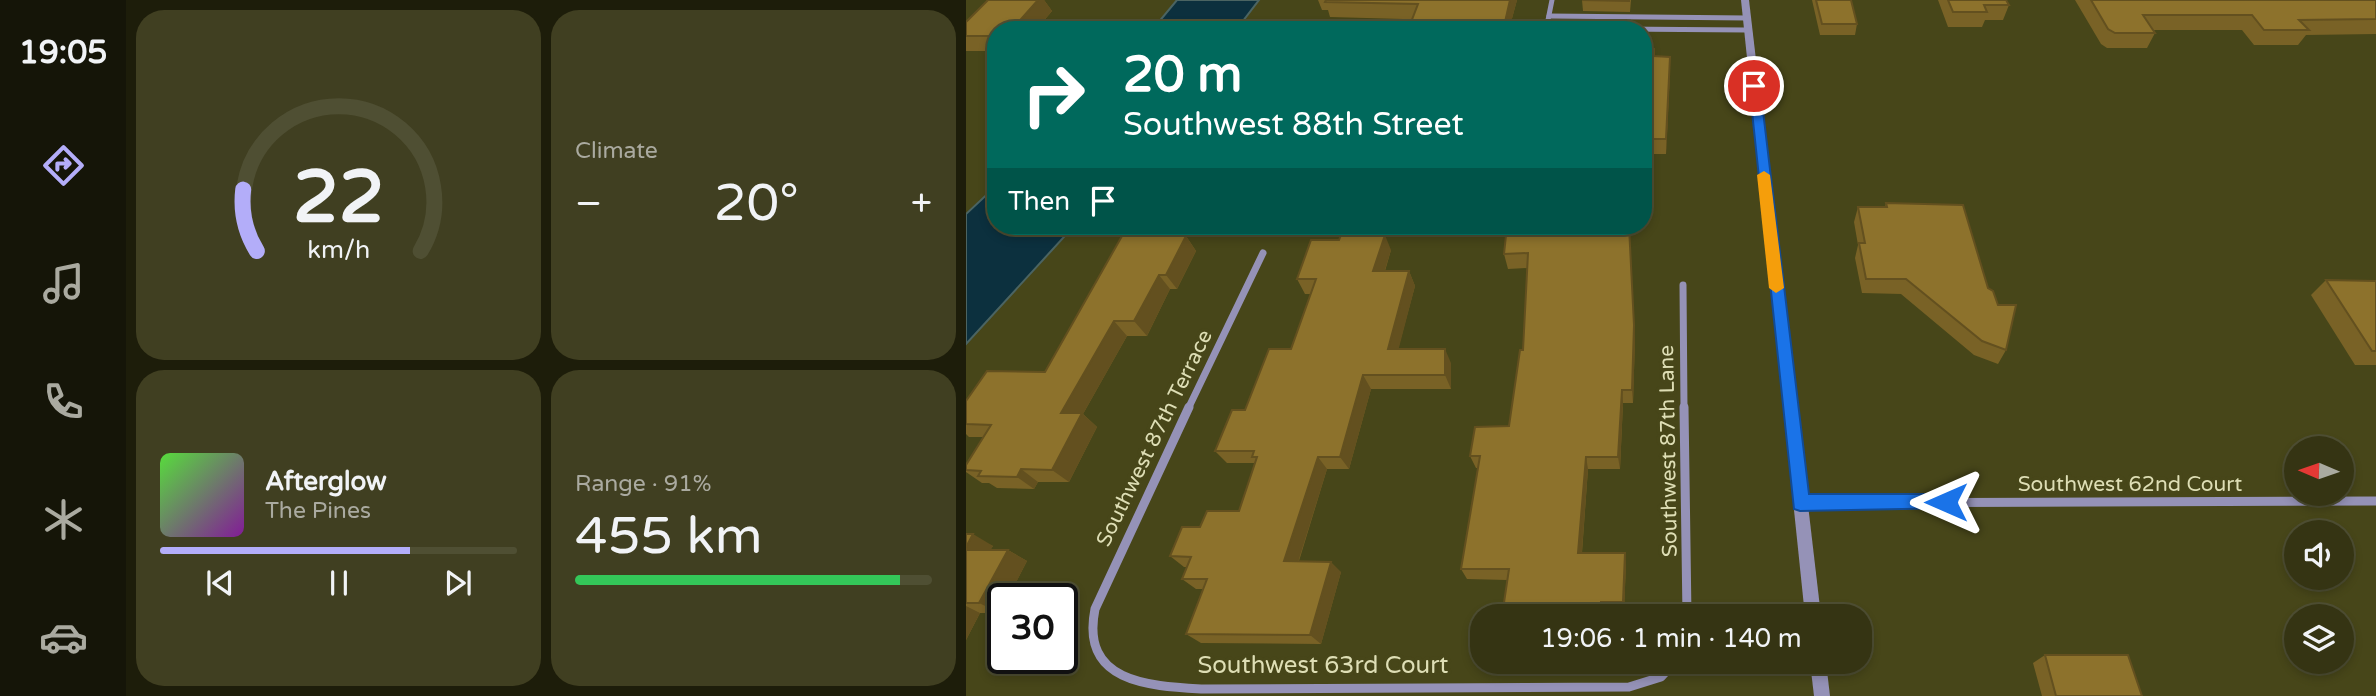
<!DOCTYPE html>
<html lang="en">
<head>
<meta charset="utf-8">
<style>
	body { margin:0; font-family:"Varela Round",sans-serif; background:#403f21; color:#f1f3f6; height:100vh; display:flex; flex-direction:column; font-size:26px; white-space:nowrap }
	* { box-sizing:border-box; margin:0 }
	p { font-size:23px; color:#aaaaa0 }
	.icon { flex:none; width:38px; height:38px; fill:none; stroke:currentColor; stroke-width:2; stroke-linecap:round; stroke-linejoin:round }
	.map { position:relative; flex:1; overflow:hidden }
	.panel { display:flex; flex-direction:column; gap:10px; padding:10px; background:#1d1d0a; width:840px }
	.panel>* { flex:none }
	.guide { position:absolute; left:21px; top:21px; width:665px; height:214px; border-radius:28px; box-shadow:0 4px 10px #0003,0 0 0 2px #4f4f33; background:#00695c; color:#fff; overflow:hidden }
	.needle { width:46px; rotate:272deg }
	.buttons { position:absolute; left:1318px; top:436px; display:grid; gap:14px }
	.buttons a { display:grid; place-items:center; width:70px; height:70px; border-radius:50%; background:#353413; box-shadow:0 4px 10px #0003,0 0 0 2px #4f4f33; font-size:35px }
	.speed { position:absolute; left:21px; top:583px; display:flex; gap:14px; font-size:35px; font-weight:700; text-align:center }
	.speed>* { display:grid; place-content:center; width:91px; height:91px; border-radius:50%; background:#353413; box-shadow:0 4px 10px #0003,0 0 0 2px #4f4f33; line-height:1 }
	.speed .limit { border:4px solid #111; border-radius:10px; background:#fff; color:#111 }
	.pin { position:absolute; display:grid; place-items:center; width:60px; height:60px; color:#fff; margin:-30px; border:4px solid #fff; border-radius:50%; box-shadow:0 2px 7px #0007 }
	.me { position:absolute; width:77px; margin:-38px; rotate:270deg; stroke-linejoin:round; filter:drop-shadow(0 0 5px #0008) }
	.turn { display:flex; align-items:center; gap:24px; height:147px; padding:0 21px; font-size:32px }
	.turn .icon { width:91px; height:91px; stroke-width:2.5 }
	.turn b { display:block; font-size:49px; line-height:60px }
	.then { display:flex; align-items:center; height:66px; padding:0 21px; background:#0003; gap:14px; font-size:26px }
	.big { font-size:52px; font-weight:600; line-height:1.1 }
	.panel .tile { flex:1; display:flex; flex-direction:column; justify-content:center; gap:10px; min-width:0; padding:0 24px; border-radius:28px; background:#403f21 }
	.panel .dial { align-items:center; gap:0 }
	.dial svg { height:182px; overflow:visible; fill:none; stroke:#4f4f33; stroke-width:7; stroke-linecap:round; text-anchor:middle }
	.dial text { fill:#f1f3f6; stroke:none }
	.song { display:flex; align-items:center; gap:21px }
	.cover { width:84px; height:84px; border-radius:10px; background:linear-gradient(135deg,hsl(110 70% 55%),hsl(290 70% 35%)) }
	.played { height:7px; border-radius:4px; background:linear-gradient(90deg,#b3adf9 70%,#4f4f33 70%) }
	.keys { display:flex; justify-content:space-around; direction:ltr }
	.heat { display:flex; justify-content:space-between; align-items:center; font-size:38px; direction:ltr }
	.charge { height:10px; border-radius:5px; background:linear-gradient(90deg,#34c759 91%,#4f4f33 0) }
	.panel .tiles { flex:1; display:grid; gap:10px; grid-template-columns:repeat(2,1fr) }
	.trip { position:absolute; left:504px; top:604px; width:402px; height:70px; border-radius:28px; background:#353413; box-shadow:0 4px 10px #0003,0 0 0 2px #4f4f33; font-weight:600; line-height:70px; text-align:center }
	main { display:flex; flex:1; min-height:0 }
	.menu { display:flex; flex-direction:column; width:126px; justify-content:space-around; align-items:center; background:#151508; color:#aaaaa0 }
	.menu .icon { width:49px; height:49px }
	.menu .selected { color:#b3adf9 }
	.menu b { font-size:32px; color:#f1f3f6 }
	.map>svg:first-child { display:block }
	.water { fill:#0c303e; stroke:#4b6462; stroke-width:2 }
	.lines { fill:none; stroke-linecap:round; stroke-linejoin:round }
	.minor-far2 { stroke:#9592b7; stroke-width:5 }
	.minor-far1 { stroke:#9592b7; stroke-width:7 }
	.minor { stroke:#9592b7; stroke-width:9 }
	.tertiary { fill:#9592b7; fill-rule:evenodd }
	.wall { fill:#796226 }
	.shaded-wall { fill:#63501f }
	.building { fill:#8d722c; stroke:#63501f; stroke-width:2 }
	.route { fill:#1a73e8; stroke:#114b97; stroke-width:2 }
	.slow { fill:#f59e0b }
	.labels { text-anchor:middle; stroke-width:7; stroke-linejoin:round; paint-order:stroke }
	.street-label { font-size:21px; fill:#dedeb5; stroke:#474619 }
	.near-street-label { font-size:24px; fill:#dedeb5; stroke:#474619 }
</style>
</head>
<body>
<main>
<nav class="menu">
<b>19:05</b>
<svg class="icon selected" aria-label="directions" viewBox="0 0 24 24"><path d="M12 3l9 9-9 9-9-9zM9 14v-3h6M13 9l2 2-2 2"/></svg>
<svg class="icon" aria-label="music" viewBox="0 0 24 24"><path d="M9 18V5l10-2v13"/><circle cx="6" cy="18" r="3"/><circle cx="16" cy="16" r="3"/></svg>
<svg class="icon" aria-label="phone" viewBox="0 0 24 24"><path d="M5 4h4l2 5-3 2q2 4 5 5l2-3 5 2v4C11 20 4 13 5 4z"/></svg>
<svg class="icon" aria-label="climate" viewBox="0 0 24 24"><path d="M12 3v18M4 7l16 10M4 17L20 7"/></svg>
<svg class="icon" aria-label="car" viewBox="0 0 24 24"><path d="M5 17H2v-5l4-1 3-4h7l3 4 3 1v5h-3M9 17h6M6 11h13"/><circle cx="7" cy="17" r="2"/><circle cx="17" cy="17" r="2"/></svg>
</nav>
<section class="panel">
<div class="tiles">
<div class="tile dial"><svg viewBox="0 0 100 80">
<path d="M14 69A42 42 0 1 1 86 69"/>
<path d="M14 69A42 42 0 0 1 8 42" stroke="#b3adf9"/>
<text x="50" y="56" font-size="32" font-weight="700">22</text>
<text x="50" y="72" font-size="11">km/h</text>
</svg></div>
<div class="tile"><p>Climate</p>
<div class="heat"><a>−</a><b class="big">20°</b><a>+</a></div>
</div>
<div class="tile">
<div class="song"><i class="cover"></i><div><b>Afterglow</b><p>The Pines</p></div></div>
<div class="played"></div>
<div class="keys"><svg class="icon" aria-label="previous" viewBox="0 0 24 24"><path d="M18 5L8 12l10 7zM5 5v14"/></svg><svg class="icon" aria-label="pause" viewBox="0 0 24 24"><path d="M8 5v14M16 5v14"/></svg><svg class="icon" aria-label="next" viewBox="0 0 24 24"><path d="M6 5l10 7-10 7zM19 5v14"/></svg></div>
</div>
<div class="tile"><p>Range · 91%</p><b class="big">455 km</b><div class="charge"></div></div>
</div>
</section>
<div class="map">
<svg width="1410" height="696" viewBox="0 0 1410 696">
	<rect width="100%" height="100%" fill="#474619"/>
	<!-- water -->
	<g class="water">
		<path d="M 211,0 L 293,0 L 270,30 L 186,30 Z"/>
		<path d="M 30,186 L 30,226 L 108,226 L 0,344 L 0,214 Z"/>
	</g>
	<g class="lines">
		<!-- minor-far2 -->
		<g class="minor-far2">
			<path d="M 583,16 L 781,18"/>
			<path d="M 581,29 L 618,29"/>
			<path d="M 651,29 L 781,30"/>
			<path d="M 580,30 L 586,0"/>
		</g>
		<!-- minor-far1 -->
		<g class="minor-far1">
			<path d="M 717,285 L 718,409"/>
			<path d="M 222,409 L 297,253"/>
		</g>
		<!-- minor -->
		<g class="minor">
			<path d="M 223,407 L 129,609 C 114,683 183,686 237,689 L 663,687 L 695,677 L 709,662"/>
			<path d="M 718,407 L 721,616"/>
			<path d="M 835,503 L 1410,501"/>
		</g>
		<!-- tertiary -->
		<g class="tertiary">
			<path d="M 775,0 L 783,0 L 855,616 L 839,616 Z"/>
			<path d="M 844,662 L 860,662 L 864,696 L 848,696 Z"/>
		</g>
	</g>
	<!-- wall -->
	<g class="wall">
		<path d="M 22,0 L 78,0 L 86,11 L 70,30 L 30,30 L 30,51 L 0,51 L 0,22 Z"/>
		<path d="M 352,0 L 551,0 L 545,22 L 364,17 L 362,10 L 356,10 Z"/>
		<path d="M 616,0 L 665,0 L 664,12 L 617,11 Z"/>
		<path d="M 846,0 L 885,0 L 891,24 L 889,35 L 854,35 Z"/>
		<path d="M 972,0 L 1040,0 L 1043,5 L 1037,20 L 1019,20 L 1016,27 L 982,27 Z"/>
		<path d="M 1109,0 L 1410,0 L 1410,34 L 1340,35 L 1332,45 L 1288,45 L 1276,30 L 1188,30 L 1189,33 L 1181,48 L 1141,48 L 1135,44 Z"/>
		<path d="M 677,49 L 688,49 L 688,56 L 704,57 L 704,72 L 700,154 L 683,154 L 677,158 Z"/>
		<path d="M 920,203 L 1040,350 L 1032,364 L 1008,355 L 935,294 L 896,293 L 889,258 L 892,245 L 888,222 L 892,207 L 919,207 Z"/>
		<path d="M 541,226 L 669,339 L 667,403 L 657,403 L 654,469 L 622,469 L 616,553 L 660,563 L 658,612 L 637,612 L 637,616 L 536,616 L 541,580 L 501,579 L 495,569 L 512,468 L 510,468 L 504,456 L 543,426 L 557,350 L 561,268 L 542,269 L 538,254 Z"/>
		<path d="M 220,236 L 230,251 L 211,289 L 204,289 L 181,336 L 161,336 L 117,414 L 131,427 L 103,482 L 72,482 L 68,489 L 31,488 L 23,483 L 16,483 L 0,472 L 0,465 L 18,437 L 3,437 L 0,434 L 0,401 L 79,372 Z"/>
		<path d="M 425,250 L 419,271 L 443,271 L 449,286 L 432,349 L 485,363 L 485,389 L 405,389 L 383,469 L 361,469 L 333,561 L 375,572 L 355,644 L 235,643 L 220,634 L 237,589 L 230,589 L 216,579 L 221,567 L 218,567 L 204,556 L 234,527 L 273,511 L 289,463 L 261,463 L 249,451 L 325,349 L 345,294 L 339,294 L 331,279 Z"/>
		<path d="M 1360,280 L 1410,281 L 1410,365 L 1389,365 L 1345,295 Z"/>
		<path d="M 0,534 L 27,546 L 24,550 L 42,550 L 61,561 L 34,613 L 14,613 L 0,640 Z"/>
		<path d="M 1079,655 L 1176,696 L 1076,696 L 1067,663 Z"/>
	</g>
	<!-- shaded-wall -->
	<g class="shaded-wall">
		<path d="M 68,0 L 78,0 L 86,11 L 70,30 L 51,30 L 48,27 Z"/>
		<path d="M 544,0 L 551,0 L 543,30 L 539,22 Z"/>
		<path d="M 704,57 L 704,72 L 700,154 L 700,139 Z"/>
		<path d="M 683,139 L 683,154 L 677,158 L 677,143 Z"/>
		<path d="M 663,226 L 669,339 L 667,403 L 666,390 Z"/>
		<path d="M 419,235 L 425,250 L 414,286 L 407,271 Z"/>
		<path d="M 220,236 L 230,251 L 211,289 L 200,275 Z"/>
		<path d="M 443,271 L 449,286 L 429,363 L 422,349 Z"/>
		<path d="M 193,275 L 204,289 L 181,336 L 168,321 Z"/>
		<path d="M 148,321 L 161,336 L 117,414 L 131,427 L 103,482 L 86,470 L 95,413 Z"/>
		<path d="M 479,349 L 485,363 L 485,389 L 479,375 Z"/>
		<path d="M 397,375 L 405,389 L 383,469 L 374,457 Z"/>
		<path d="M 656,390 L 657,403 L 654,469 L 652,457 Z"/>
		<path d="M 352,457 L 361,469 L 329,572 L 318,561 Z"/>
		<path d="M 620,457 L 622,469 L 615,564 L 612,553 Z"/>
		<path d="M 55,469 L 72,482 L 68,489 L 51,477 Z"/>
		<path d="M 7,534 L 27,546 L 18,561 L 0,551 L 0,547 Z"/>
		<path d="M 42,550 L 61,561 L 42,598 L 37,598 L 37,608 L 34,613 L 13,603 Z"/>
		<path d="M 659,553 L 660,563 L 658,612 L 657,602 Z"/>
		<path d="M 365,562 L 375,572 L 355,644 L 344,635 Z"/>
		<path d="M 0,606 L 14,613 L 0,640 Z"/>
	</g>
	<!-- building -->
	<g class="building">
		<path d="M 22,0 L 72,0 L 48,27 L 39,27 L 36,30 L 30,30 L 30,36 L 0,36 L 0,22 Z"/>
		<path d="M 360,0 L 544,0 L 539,22 L 547,22 L 545,30 L 442,30 L 452,4 L 359,2 Z"/>
		<path d="M 616,0 L 663,0 L 663,1 Z"/>
		<path d="M 850,0 L 885,0 L 891,24 L 856,24 Z"/>
		<path d="M 982,0 L 1040,0 L 1043,5 L 1018,5 L 1021,12 L 987,12 Z"/>
		<path d="M 1125,0 L 1410,0 L 1410,19 L 1333,20 L 1343,30 L 1298,30 L 1286,15 L 1177,15 L 1189,33 L 1149,33 L 1142,29 Z"/>
		<path d="M 612,20 L 660,20 L 659,30 L 610,30 Z"/>
		<path d="M 677,49 L 688,49 L 688,56 L 704,57 L 700,139 L 683,139 L 677,143 Z"/>
		<path d="M 920,203 L 997,205 L 1022,288 L 1027,291 L 1032,305 L 1050,305 L 1040,350 L 1016,341 L 940,279 L 900,279 L 893,243 L 899,243 L 892,207 L 921,207 Z"/>
		<path d="M 541,226 L 663,226 L 668,325 L 666,390 L 656,390 L 652,457 L 620,457 L 612,553 L 659,553 L 657,602 L 635,602 L 635,616 L 536,616 L 543,569 L 495,569 L 514,456 L 504,456 L 509,427 L 543,426 L 554,350 L 557,350 L 562,253 L 538,254 Z"/>
		<path d="M 375,235 L 419,235 L 407,271 L 443,271 L 422,349 L 479,349 L 479,375 L 397,375 L 374,457 L 352,457 L 318,561 L 365,562 L 344,635 L 220,634 L 241,579 L 216,579 L 225,557 L 204,556 L 216,527 L 234,527 L 241,511 L 273,511 L 291,457 L 286,457 L 288,451 L 249,451 L 266,410 L 279,410 L 303,349 L 325,349 L 350,279 L 331,279 L 345,240 L 373,240 Z"/>
		<path d="M 156,236 L 220,236 L 200,275 L 193,275 L 168,321 L 148,321 L 95,413 L 116,413 L 86,470 L 55,469 L 51,477 L 12,476 L 15,471 L 0,470 L 0,465 L 25,425 L 0,424 L 0,401 L 21,371 L 79,372 Z"/>
		<path d="M 1360,280 L 1410,281 L 1410,351 L 1406,351 Z"/>
		<path d="M 0,534 L 7,534 L 0,547 Z"/>
		<path d="M 0,550 L 42,550 L 13,603 L 0,603 Z"/>
		<path d="M 1079,655 L 1162,655 L 1176,696 L 1090,696 Z"/>
	</g>
	<!-- route -->
	<path class="route" d="M 783,83 L 794,86 L 843,494 L 980,494 L 987,496 L 989,502 L 987,508 L 834,511 L 828,509 Z"/>
	<!-- slow -->
	<path class="slow" d="M 798,171 L 804,175 L 818,288 L 810,293 L 803,288 L 791,175 Z"/>
	<g class="labels">
		<!-- street labels -->
		<g class="street-label">
			<text transform="translate(188 438) rotate(-64)" y="7">Southwest 87th Terrace</text>
			<text transform="translate(702 451) rotate(-91)" y="7">Southwest 87th Lane</text>
			<text x="1164" y="491">Southwest 62nd Court</text>
		</g>
		<!-- near-street labels -->
		<g class="near-street-label">
			<text x="357" y="673">Southwest 63rd Court</text>
		</g>
	</g>
</svg>
<div class="buttons">
<a><svg class="needle" viewBox="-14 -14 28 28"><path d="M0-13l5 13h-10z" fill="#e53935"/><path d="M0 13l5-13h-10z" fill="#aaaaa0"/></svg></a>
<a><svg class="icon" aria-label="sound" viewBox="0 0 24 24"><path d="M4 9h4l5-4v14l-5-4H4zM17 9q2 3 0 6"/></svg></a>
<a><svg class="icon" aria-label="layers" viewBox="0 0 24 24"><path d="M12 4l9 5-9 5-9-5zM3 14l9 5 9-5"/></svg></a>
</div>
<div class="speed"><div class="limit">30</div></div>
<div class="pin" style="left:788px;top:86px;background:#d93025"><svg class="icon" aria-label="arrive" viewBox="0 0 24 24"><path d="M6 21V4h12l-3 4 3 4H6"/></svg></div>
<svg class="me" style="left:980px;top:502px" viewBox="-20 -20 40 40"><path d="M0-17L14 15 0 8-14 15z" fill="#1a73e8" stroke="#fff" stroke-width="4"/></svg>
<div class="trip">19:06 · 1 min · 140 m</div>
<div class="guide">
<div class="turn"><svg class="icon" aria-label="right" viewBox="0 0 24 24"><path d="M7 20v-9h11M14 6l5 5-5 5"/></svg><div><b>20 m</b>Southwest 88th Street</div></div>
<div class="then">Then<svg class="icon" aria-label="arrive" viewBox="0 0 24 24"><path d="M6 21V4h12l-3 4 3 4H6"/></svg></div>
</div>
</div>
</main>
</body>
</html>
